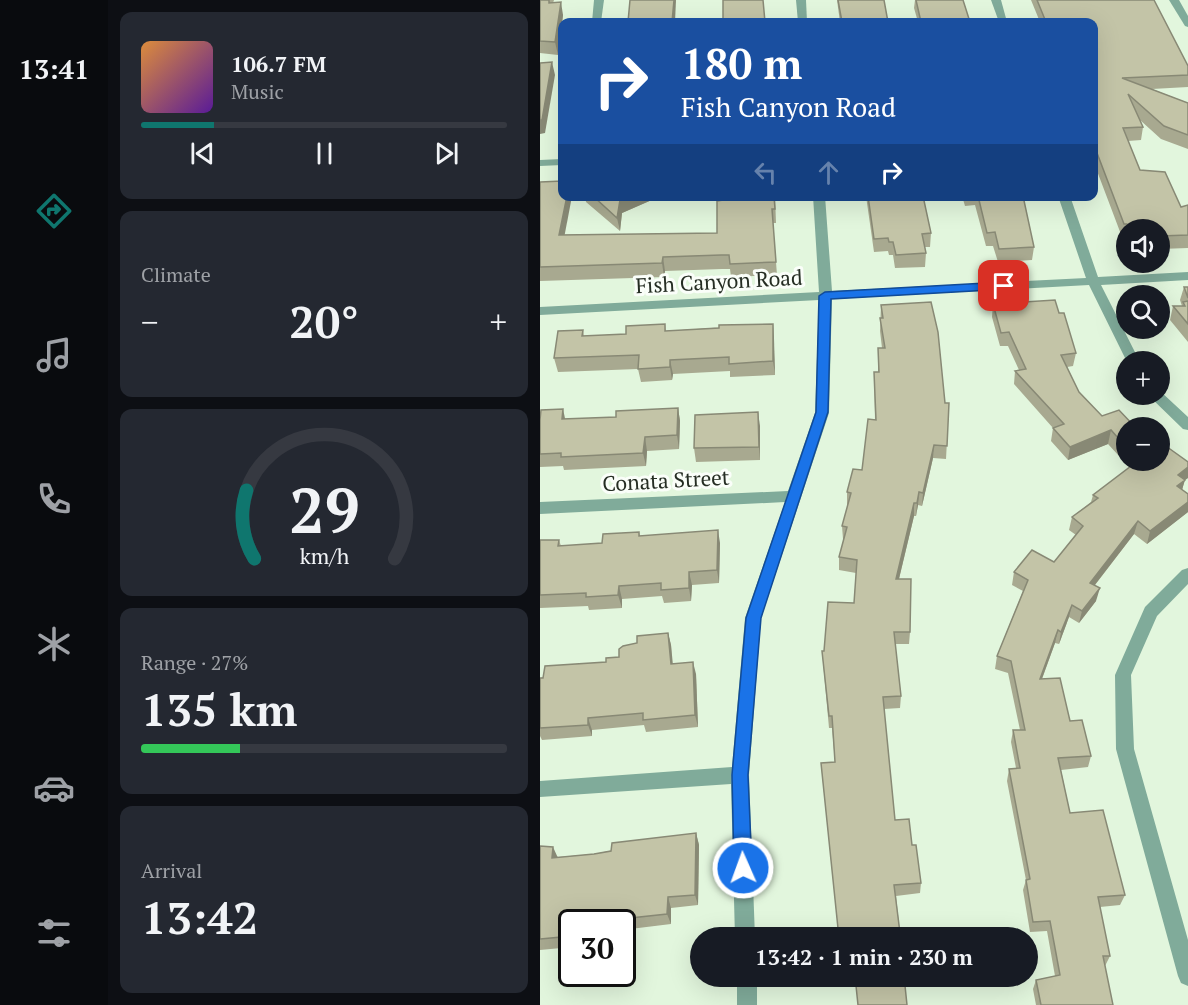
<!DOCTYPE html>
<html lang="en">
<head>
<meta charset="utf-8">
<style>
	body { margin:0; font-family:"PT Serif",serif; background:#242831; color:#f1f3f6; height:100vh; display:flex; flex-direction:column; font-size:22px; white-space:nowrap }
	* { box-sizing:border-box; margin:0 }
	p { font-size:20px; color:#9ea1a6 }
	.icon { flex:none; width:33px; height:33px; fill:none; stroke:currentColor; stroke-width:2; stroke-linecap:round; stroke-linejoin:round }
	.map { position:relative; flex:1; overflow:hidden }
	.sheet { display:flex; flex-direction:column; gap:12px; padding:12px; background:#0d0f14; width:432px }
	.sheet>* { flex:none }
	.banner { position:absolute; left:18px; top:18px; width:540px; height:183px; border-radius:12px; box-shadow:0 6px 24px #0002; background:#1a4fa0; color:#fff; overflow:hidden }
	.buttons { position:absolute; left:576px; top:219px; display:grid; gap:12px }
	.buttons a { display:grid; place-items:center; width:54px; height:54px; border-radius:50%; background:#171b24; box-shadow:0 6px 24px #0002; font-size:30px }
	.speed { position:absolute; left:18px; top:909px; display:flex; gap:12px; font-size:30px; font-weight:700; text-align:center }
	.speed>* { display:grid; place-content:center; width:78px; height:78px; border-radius:50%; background:#171b24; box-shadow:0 6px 24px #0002; line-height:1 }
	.speed .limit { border:3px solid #111; border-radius:9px; background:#fff; color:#111 }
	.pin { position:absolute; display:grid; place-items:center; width:51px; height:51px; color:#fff; margin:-26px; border-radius:12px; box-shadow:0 3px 9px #0006 }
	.me { position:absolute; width:66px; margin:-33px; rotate:358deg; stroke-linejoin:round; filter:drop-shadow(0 0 4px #0008) }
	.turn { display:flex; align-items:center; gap:21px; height:126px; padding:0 24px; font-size:27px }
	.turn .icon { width:78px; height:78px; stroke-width:2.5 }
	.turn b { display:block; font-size:42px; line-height:51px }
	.lanes { display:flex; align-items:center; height:57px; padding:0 24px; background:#0003; justify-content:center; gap:30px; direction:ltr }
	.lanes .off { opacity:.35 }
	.big { font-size:45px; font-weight:700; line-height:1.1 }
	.sheet .widget { flex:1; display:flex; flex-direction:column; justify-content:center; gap:9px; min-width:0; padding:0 21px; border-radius:12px; background:#242831 }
	.sheet .dial { align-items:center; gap:0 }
	.dial svg { height:156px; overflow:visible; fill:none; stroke:#363941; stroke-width:7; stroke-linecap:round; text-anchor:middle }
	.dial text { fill:#f1f3f6; stroke:none }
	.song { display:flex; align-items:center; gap:18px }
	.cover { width:72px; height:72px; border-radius:9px; background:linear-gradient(135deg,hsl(30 70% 55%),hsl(270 70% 35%)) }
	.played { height:6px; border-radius:3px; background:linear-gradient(90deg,#0f766e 20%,#363941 20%) }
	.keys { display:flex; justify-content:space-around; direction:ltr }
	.heat { display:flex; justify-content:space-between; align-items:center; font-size:33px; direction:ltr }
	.charge { height:9px; border-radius:4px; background:linear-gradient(90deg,#34c759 27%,#363941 0) }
	.trip { position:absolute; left:150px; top:927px; width:348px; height:60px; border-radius:30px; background:#171b24; box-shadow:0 6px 24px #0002; font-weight:700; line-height:60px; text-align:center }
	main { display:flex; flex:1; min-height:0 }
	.tabs { display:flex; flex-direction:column; width:108px; justify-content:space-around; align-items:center; background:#090b0e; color:#9ea1a6 }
	.tabs .icon { width:42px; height:42px }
	.tabs .on { color:#0f766e }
	.tabs b { font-size:27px; color:#f1f3f6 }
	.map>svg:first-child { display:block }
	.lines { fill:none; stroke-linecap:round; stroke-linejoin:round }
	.minor { fill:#80ab9a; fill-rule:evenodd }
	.wall { fill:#a8a990 }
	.shaded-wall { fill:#888975 }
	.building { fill:#c3c4a7; stroke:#888975; stroke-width:1.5 }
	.route { fill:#1a73e8; stroke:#114b97; stroke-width:1.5 }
	.labels { text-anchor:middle; stroke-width:6; stroke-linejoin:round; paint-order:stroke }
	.street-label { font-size:21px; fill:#252d23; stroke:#fafef9 }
</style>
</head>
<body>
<main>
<nav class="tabs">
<b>13:41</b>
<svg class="icon on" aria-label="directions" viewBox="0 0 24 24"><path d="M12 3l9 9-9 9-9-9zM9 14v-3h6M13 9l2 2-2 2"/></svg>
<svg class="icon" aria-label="music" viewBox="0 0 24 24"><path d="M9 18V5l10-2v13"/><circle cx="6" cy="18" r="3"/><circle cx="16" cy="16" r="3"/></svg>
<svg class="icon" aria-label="phone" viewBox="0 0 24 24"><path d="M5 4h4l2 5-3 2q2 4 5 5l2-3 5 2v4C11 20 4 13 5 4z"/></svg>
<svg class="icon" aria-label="climate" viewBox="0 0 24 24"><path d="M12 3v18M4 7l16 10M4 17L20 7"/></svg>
<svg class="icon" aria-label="car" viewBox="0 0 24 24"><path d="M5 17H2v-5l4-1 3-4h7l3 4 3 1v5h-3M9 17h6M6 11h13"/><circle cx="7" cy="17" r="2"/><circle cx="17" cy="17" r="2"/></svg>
<svg class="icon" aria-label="filters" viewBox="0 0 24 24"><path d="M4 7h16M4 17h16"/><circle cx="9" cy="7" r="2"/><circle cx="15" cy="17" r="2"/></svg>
</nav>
<section class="sheet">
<div class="widget">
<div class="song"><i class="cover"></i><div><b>106.7 FM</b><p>Music</p></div></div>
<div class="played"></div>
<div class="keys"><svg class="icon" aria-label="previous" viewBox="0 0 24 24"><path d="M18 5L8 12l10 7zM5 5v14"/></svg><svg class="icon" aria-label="pause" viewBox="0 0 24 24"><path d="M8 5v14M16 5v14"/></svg><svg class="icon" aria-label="next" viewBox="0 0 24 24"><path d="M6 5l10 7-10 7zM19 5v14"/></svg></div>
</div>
<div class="widget"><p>Climate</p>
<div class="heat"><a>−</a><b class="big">20°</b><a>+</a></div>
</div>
<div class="widget dial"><svg viewBox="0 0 100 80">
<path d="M14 69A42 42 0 1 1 86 69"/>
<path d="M14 69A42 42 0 0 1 10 34" stroke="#0f766e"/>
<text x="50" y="56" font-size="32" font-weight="700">29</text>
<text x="50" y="72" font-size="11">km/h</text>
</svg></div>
<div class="widget"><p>Range · 27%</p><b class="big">135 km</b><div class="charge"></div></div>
<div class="widget"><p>Arrival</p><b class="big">13:42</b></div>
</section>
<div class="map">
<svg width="648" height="1005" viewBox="0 0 648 1005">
	<rect width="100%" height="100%" fill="#e2f6dd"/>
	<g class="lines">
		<!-- minor -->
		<g class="minor">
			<path d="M 54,0 L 64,0 L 61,22 L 52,22 Z"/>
			<path d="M 256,0 L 266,0 L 267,22 L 258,22 Z"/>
			<path d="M 451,0 L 461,0 L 467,22 L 459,22 Z"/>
			<path d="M 629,0 L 639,0 L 648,16 L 648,27 L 645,26 Z"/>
			<path d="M 22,159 L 22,165 L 0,166 L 0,160 Z"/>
			<path d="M 273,196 L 285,196 L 292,291 L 546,278 L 518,196 L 530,196 L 558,277 L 648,272 L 648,280 L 561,285 L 600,362 L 587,362 L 549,285 L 292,299 L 289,413 L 221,618 L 209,775 L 215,938 L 195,938 L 191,784 L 0,797 L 0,781 L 192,767 L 205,618 L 245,502 L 0,514 L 0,502 L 248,491 L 275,413 L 279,300 L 0,315 L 0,307 L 279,292 Z"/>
			<path d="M 620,391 L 648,417 L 648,430 L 643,429 L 607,394 L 620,394 Z"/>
			<path d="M 648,568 L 648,584 L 617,616 L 591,675 L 594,749 L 648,940 L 648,986 L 641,983 L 638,976 L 576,749 L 575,675 L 605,607 L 642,570 Z"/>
			<rect x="197" y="976" width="20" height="29"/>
		</g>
	</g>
	<!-- wall -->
	<g class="wall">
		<path d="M 0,0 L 14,0 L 13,3 L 23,15 L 18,55 L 0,53 Z"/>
		<path d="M 297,0 L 344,0 L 348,22 L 300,22 Z"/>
		<path d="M 375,0 L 423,0 L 430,22 L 378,22 L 374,8 Z"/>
		<path d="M 491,0 L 614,0 L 648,66 L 648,87 L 612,89 L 648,103 L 648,149 L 621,139 L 600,120 L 603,127 L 601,140 L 588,141 L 600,170 L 641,207 L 648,205 L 648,248 L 620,249 L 620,230 L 586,230 L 586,242 L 585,237 L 582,237 L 554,163 L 554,22 L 500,22 Z"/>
		<path d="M 0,182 L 24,235 L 177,233 L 195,196 L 235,196 L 236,223 L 233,223 L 237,275 L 191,277 L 190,269 L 182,269 L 125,271 L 124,277 L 0,281 Z"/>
		<path d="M 45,196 L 117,196 L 114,199 L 82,213 L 80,231 L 46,202 Z"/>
		<path d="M 326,196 L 383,196 L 391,233 L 390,247 L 385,247 L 386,253 L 385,267 L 355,268 L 353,255 L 349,255 L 348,251 L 334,252 Z"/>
		<path d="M 422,196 L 483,196 L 494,247 L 492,260 L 458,262 L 453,246 L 446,246 L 435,205 L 425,206 Z"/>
		<path d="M 644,287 L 648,287 L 648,342 L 630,320 L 633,306 L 642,306 L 640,300 Z"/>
		<path d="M 453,304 L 519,313 L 536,353 L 533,366 L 527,367 L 539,392 L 562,416 L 586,428 L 586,460 L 620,460 L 648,478 L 645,479 L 642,490 L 648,494 L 648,512 L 607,544 L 594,534 L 555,585 L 556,601 L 539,623 L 529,617 L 519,644 L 515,643 L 502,679 L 530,721 L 551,756 L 548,767 L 521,770 L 530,813 L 585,895 L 580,905 L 560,907 L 570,956 L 565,966 L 573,1005 L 496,1005 L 493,989 L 496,980 L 515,976 L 507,931 L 490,932 L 483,890 L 486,880 L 467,781 L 469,769 L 476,768 L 471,742 L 473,730 L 480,730 L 468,673 L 455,669 L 457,656 L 483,591 L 472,585 L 474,572 L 514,562 L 536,535 L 529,530 L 532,517 L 551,502 L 553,495 L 590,468 L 568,444 L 528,460 L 511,441 L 513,428 L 474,384 L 475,371 L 479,370 L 468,346 L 460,346 L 452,317 Z"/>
		<path d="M 341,305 L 405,403 L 409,403 L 406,459 L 393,458 L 382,506 L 378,505 L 376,516 L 374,516 L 359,579 L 370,632 L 369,644 L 355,644 L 361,696 L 360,708 L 344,709 L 355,820 L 372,845 L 381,883 L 380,893 L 356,896 L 360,933 L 389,938 L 299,938 L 282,774 L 281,763 L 295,762 L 292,728 L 289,728 L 282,651 L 284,651 L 314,603 L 316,573 L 299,570 L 299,557 L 304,540 L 303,539 L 302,526 L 308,506 L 307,506 L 307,492 L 322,470 L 335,420 L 334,372 L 338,372 L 338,348 L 342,348 L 340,331 Z"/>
		<path d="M 125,324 L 126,331 L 233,324 L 235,375 L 190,377 L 190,371 L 133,374 L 132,380 L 101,382 L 98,369 L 18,372 L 14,358 L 43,330 L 44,336 L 86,334 Z"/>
		<path d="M 138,408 L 140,421 L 139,449 L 107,451 L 106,466 L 24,470 L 23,466 L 0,467 L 0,420 L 76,417 Z"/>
		<path d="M 220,426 L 220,460 L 156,462 L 154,448 Z"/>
		<path d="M 99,532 L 100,536 L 180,543 L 179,583 L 152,585 L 151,601 L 124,603 L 122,596 L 82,599 L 82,608 L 49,610 L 48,606 L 0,608 L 0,540 L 19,540 L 21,546 L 62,543 Z"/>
		<path d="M 128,633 L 131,645 L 132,663 L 156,674 L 158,727 L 106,732 L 104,725 L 52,730 L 52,736 L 2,740 L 0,736 L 0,678 L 66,662 L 79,657 L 97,643 Z"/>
		<path d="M 156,833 L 159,845 L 158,905 L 131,908 L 131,924 L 82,930 L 82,922 L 32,922 L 32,947 L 0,950 L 0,846 L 18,857 L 54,854 Z"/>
	</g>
	<!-- shaded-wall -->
	<g class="shaded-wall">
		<path d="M 134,0 L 136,0 L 135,22 L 132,22 Z"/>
		<path d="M 21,2 L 23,15 L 18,55 L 15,42 Z"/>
		<path d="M 12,62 L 15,75 L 5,133 L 0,134 L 0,120 Z"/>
		<path d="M 27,196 L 32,196 L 22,249 L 19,235 Z"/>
		<path d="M 88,196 L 117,196 L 114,199 L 82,213 L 80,231 L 77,218 L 80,200 Z"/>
		<path d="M 123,257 L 125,271 L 124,277 L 122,263 Z"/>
		<path d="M 233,324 L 234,338 L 235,375 L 233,361 Z"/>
		<path d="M 130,360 L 133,374 L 132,380 L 130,367 Z"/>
		<path d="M 138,408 L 140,421 L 139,449 L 137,435 Z"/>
		<path d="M 23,409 L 26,423 L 22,419 Z"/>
		<path d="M 218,412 L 220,426 L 220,460 L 219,447 Z"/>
		<path d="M 571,430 L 568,444 L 528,460 L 530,447 Z"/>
		<path d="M 105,437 L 107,451 L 106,466 L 103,453 Z"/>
		<path d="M 394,445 L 393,458 L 382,506 L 383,493 Z"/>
		<path d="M 648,467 L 648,478 L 634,488 L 638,475 Z"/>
		<path d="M 645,480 L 641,493 L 637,486 Z"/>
		<path d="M 379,492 L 378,505 L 376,516 L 377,503 Z"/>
		<path d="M 648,502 L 648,512 L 607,544 L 610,531 Z"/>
		<path d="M 374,503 L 374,516 L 356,591 L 356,579 Z"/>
		<path d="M 598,521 L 594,534 L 547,595 L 550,583 Z"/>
		<path d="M 178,530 L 180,543 L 179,583 L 177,570 Z"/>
		<path d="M 149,572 L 152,585 L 151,601 L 149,588 Z"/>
		<path d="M 79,586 L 82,599 L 82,608 L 78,595 Z"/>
		<path d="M 560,588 L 556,601 L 539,623 L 542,611 Z"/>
		<path d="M 532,605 L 529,617 L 519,644 L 521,632 Z"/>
		<path d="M 518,630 L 515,643 L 497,692 L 500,679 Z"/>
		<path d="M 128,633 L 131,645 L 134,676 L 131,664 Z"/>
		<path d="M 153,662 L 156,674 L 158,727 L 155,715 Z"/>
		<path d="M 48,718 L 52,730 L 52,736 L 48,725 Z"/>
		<path d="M 156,833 L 159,845 L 158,905 L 155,895 Z"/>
		<path d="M 13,847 L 18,858 L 12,858 Z"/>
		<path d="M 128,897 L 131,908 L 131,924 L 127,914 Z"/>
	</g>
	<!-- building -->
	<g class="building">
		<path d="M 0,0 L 9,0 L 9,3 L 21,2 L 15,42 L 0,41 Z"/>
		<path d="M 90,0 L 134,0 L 132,22 L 88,22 Z"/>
		<path d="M 183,0 L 223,0 L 225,22 L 183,22 Z"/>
		<path d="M 298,0 L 344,0 L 348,22 L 302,22 Z"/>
		<path d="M 376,0 L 423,0 L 430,22 L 381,22 Z"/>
		<path d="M 497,0 L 614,0 L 648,66 L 648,75 L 582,78 L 648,103 L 648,135 L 624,126 L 588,94 L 603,127 L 583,128 L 600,170 L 625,172 L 641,207 L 648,205 L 648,235 L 620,236 L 620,230 L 589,230 L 587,224 L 584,224 L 554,145 L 554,22 L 506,22 Z"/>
		<path d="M 12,62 L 2,120 L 0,120 L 0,63 Z"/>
		<path d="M 22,181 L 22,196 L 27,196 L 19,235 L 177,233 L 177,201 L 195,198 L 195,196 L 234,196 L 235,209 L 232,209 L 236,262 L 190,264 L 189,255 L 181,255 L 123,257 L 122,263 L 0,267 L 0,182 Z"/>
		<path d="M 53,196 L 88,196 L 80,200 L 77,218 Z"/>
		<path d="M 328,196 L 383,196 L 391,233 L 382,234 L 386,253 L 356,255 L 353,242 L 349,242 L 348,238 L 334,239 Z"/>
		<path d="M 438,196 L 483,196 L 494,247 L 459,249 L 455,232 L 447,233 Z"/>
		<path d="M 644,287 L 648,287 L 648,298 Z"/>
		<path d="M 515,300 L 519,313 L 524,313 L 536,353 L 521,355 L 539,392 L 562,416 L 579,410 L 596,428 L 586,428 L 586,447 L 571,430 L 530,447 L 513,428 L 524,424 L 475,371 L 486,369 L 469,332 L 461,333 L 453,304 Z"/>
		<path d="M 648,301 L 648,324 L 633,306 L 645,306 L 643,302 Z"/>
		<path d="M 391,302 L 398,332 L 405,403 L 409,403 L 407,446 L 394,445 L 383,493 L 379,492 L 377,503 L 374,503 L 356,579 L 371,579 L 370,632 L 354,632 L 361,696 L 343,697 L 355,820 L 369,819 L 372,845 L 376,845 L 381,883 L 354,885 L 360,933 L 388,930 L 389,938 L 299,938 L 281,763 L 295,762 L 292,716 L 289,716 L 282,651 L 284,651 L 288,602 L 314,603 L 317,560 L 299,557 L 307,527 L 302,526 L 311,493 L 307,492 L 313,469 L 322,470 L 328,419 L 336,420 L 334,372 L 339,372 L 338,348 L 345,348 L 340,318 L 343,318 L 341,305 Z"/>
		<path d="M 125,324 L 125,331 L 179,328 L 179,325 L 233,324 L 233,361 L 189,364 L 189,357 L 130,360 L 130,367 L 98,369 L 99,355 L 14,358 L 18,331 L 43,330 L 42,336 L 86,334 L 86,326 Z"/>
		<path d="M 138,408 L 137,435 L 105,437 L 103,453 L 21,457 L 21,453 L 0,454 L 0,420 L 1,410 L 23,409 L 22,419 L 76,417 L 76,411 Z"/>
		<path d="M 218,412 L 219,447 L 154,448 L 155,415 Z"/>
		<path d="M 623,444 L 648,462 L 648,467 L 638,475 L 645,480 L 637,486 L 648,494 L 648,502 L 610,531 L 598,521 L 550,583 L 560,588 L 542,611 L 532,605 L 521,632 L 518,630 L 500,679 L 520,678 L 530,721 L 542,720 L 551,756 L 518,758 L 530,813 L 563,810 L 585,895 L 558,897 L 570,956 L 563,956 L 573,1005 L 501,1005 L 496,980 L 520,975 L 510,921 L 493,922 L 486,880 L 490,879 L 469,769 L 480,768 L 473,730 L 485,730 L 471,661 L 457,656 L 488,580 L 474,572 L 492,550 L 514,562 L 543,526 L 532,517 L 558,498 L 553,495 L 599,460 L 620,460 L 620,446 Z"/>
		<path d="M 178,530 L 177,570 L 149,572 L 149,588 L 121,590 L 121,583 L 79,586 L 78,595 L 46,597 L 46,593 L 0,595 L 0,540 L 19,540 L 18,546 L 62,543 L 63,534 L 99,532 L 99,536 Z"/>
		<path d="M 128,633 L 131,664 L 153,662 L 155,715 L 103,720 L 103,713 L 48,718 L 48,725 L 0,728 L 0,678 L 3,678 L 5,666 L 66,662 L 66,658 L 79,657 L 79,649 L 83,646 L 97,643 L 97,636 Z"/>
		<path d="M 156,833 L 155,895 L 128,897 L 127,914 L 53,922 L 32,922 L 32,936 L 0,939 L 0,846 L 13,847 L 12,858 L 54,854 L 71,851 L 72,843 Z"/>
		<path d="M 315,976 L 364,976 L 367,1005 L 318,1005 Z"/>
	</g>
	<!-- route -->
	<path class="route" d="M 464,282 L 468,283 L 468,289 L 291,299 L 288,412 L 221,618 L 208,775 L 212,868 L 209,874 L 203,876 L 197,874 L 194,868 L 192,775 L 206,618 L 276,412 L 279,296 L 285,292 Z"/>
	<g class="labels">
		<!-- street labels -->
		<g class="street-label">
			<text transform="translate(179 282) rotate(-3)" y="7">Fish Canyon Road</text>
			<text transform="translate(126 481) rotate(-3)" y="7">Conata Street</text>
		</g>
	</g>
</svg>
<div class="buttons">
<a><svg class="icon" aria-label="sound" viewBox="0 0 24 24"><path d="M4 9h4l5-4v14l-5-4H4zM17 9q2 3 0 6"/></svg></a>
<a><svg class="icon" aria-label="search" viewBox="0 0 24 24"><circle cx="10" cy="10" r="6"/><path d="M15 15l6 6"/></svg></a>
<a>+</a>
<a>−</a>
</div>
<div class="speed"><div class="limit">30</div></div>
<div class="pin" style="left:464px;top:286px;background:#d93025"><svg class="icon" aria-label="arrive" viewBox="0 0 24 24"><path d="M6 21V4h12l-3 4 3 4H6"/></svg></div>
<svg class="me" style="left:203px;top:868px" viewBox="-20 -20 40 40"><circle r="17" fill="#1a73e8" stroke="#fff" stroke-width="3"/><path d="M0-11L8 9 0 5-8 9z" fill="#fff"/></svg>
<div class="trip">13:42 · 1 min · 230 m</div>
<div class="banner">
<div class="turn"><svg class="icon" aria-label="right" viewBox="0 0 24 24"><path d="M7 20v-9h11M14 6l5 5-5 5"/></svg><div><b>180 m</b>Fish Canyon Road</div></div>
<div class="lanes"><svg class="icon off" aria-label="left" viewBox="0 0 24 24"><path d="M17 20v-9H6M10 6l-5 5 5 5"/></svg><svg class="icon off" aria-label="ahead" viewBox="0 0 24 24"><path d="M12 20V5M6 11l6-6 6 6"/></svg><svg class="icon" aria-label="right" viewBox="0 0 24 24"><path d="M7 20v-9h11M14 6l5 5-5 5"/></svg></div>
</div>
</div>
</main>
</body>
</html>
